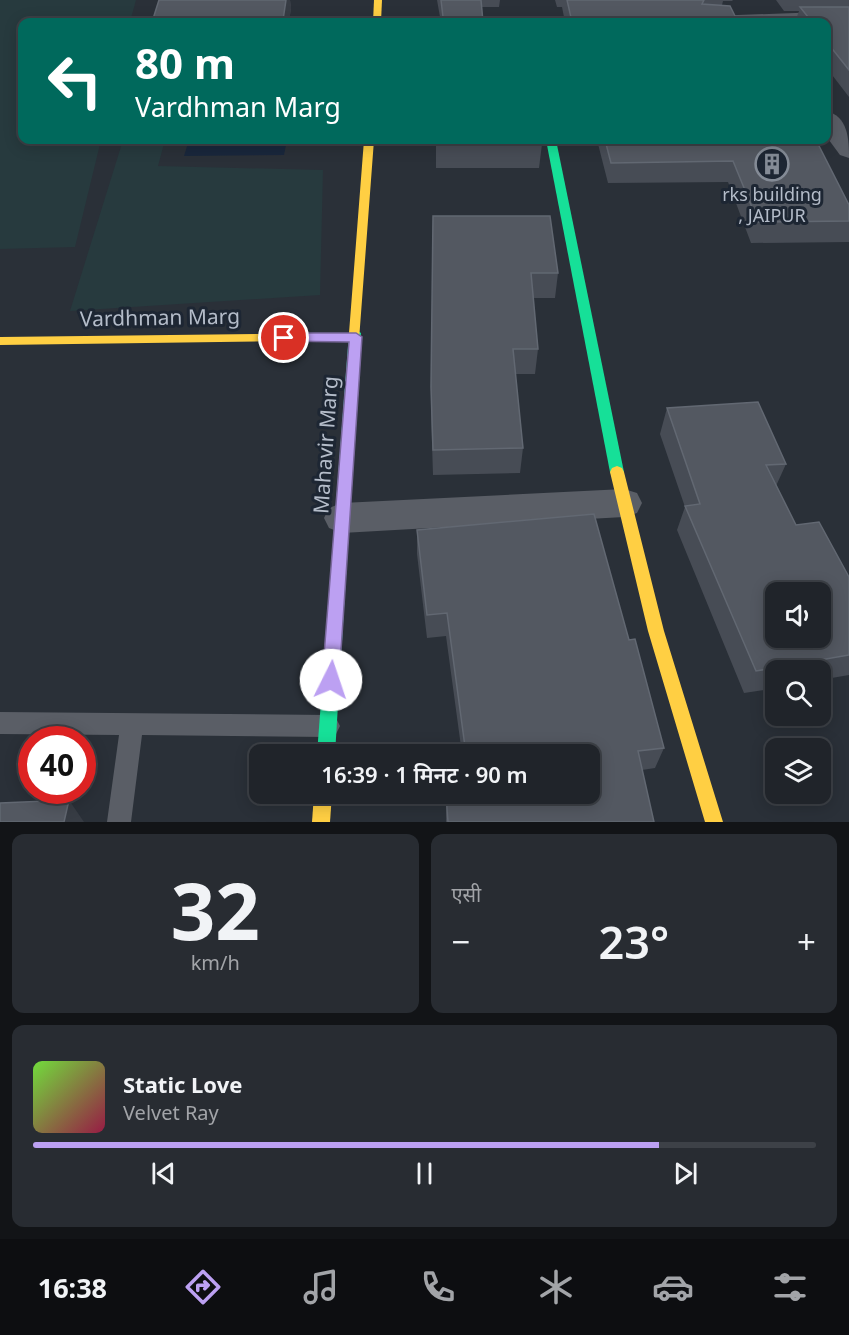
<!DOCTYPE html>
<html lang="hi">
<head>
<meta charset="utf-8">
<style>
	body { margin:0; font-family:"Noto Sans","Noto Sans Devanagari",sans-serif; background:#282c32; color:#f1f3f6; height:100vh; display:flex; flex-direction:column; font-size:22px; white-space:nowrap }
	* { box-sizing:border-box; margin:0 }
	p { font-size:20px; color:#a2a4a8 }
	.icon { flex:none; width:33px; height:33px; fill:none; stroke:currentColor; stroke-width:2; stroke-linecap:round; stroke-linejoin:round }
	.map { position:relative; height:822px; overflow:hidden }
	.panel { display:flex; flex-direction:column; gap:12px; padding:12px; background:#121417; flex:1 }
	.panel>* { flex:none }
	.top-card { position:absolute; left:18px; top:18px; width:813px; height:126px; border-radius:12px; box-shadow:0 3px 15px #0003,0 0 0 2px #3d4147; background:#00695c; color:#fff; overflow:hidden }
	.fabs { position:absolute; left:765px; top:582px; display:grid; gap:12px }
	.fabs a { display:grid; place-items:center; width:66px; height:66px; border-radius:12px; background:#20242a; box-shadow:0 3px 15px #0003,0 0 0 2px #3d4147; font-size:30px }
	.speed { position:absolute; left:18px; top:726px; display:flex; gap:12px; font-size:30px; font-weight:700; text-align:center }
	.speed>* { display:grid; place-content:center; width:78px; height:78px; border-radius:50%; background:#20242a; box-shadow:0 3px 15px #0003,0 0 0 2px #3d4147; line-height:1 }
	.speed .limit { border:9px solid #d22; background:#fff; color:#111 }
	.pin { position:absolute; display:grid; place-items:center; width:51px; height:51px; color:#fff; margin:-26px; border:3px solid #fff; border-radius:50%; box-shadow:0 2px 6px #0007 }
	.me { position:absolute; width:66px; margin:-33px; rotate:4deg; stroke-linejoin:round; filter:drop-shadow(0 0 4px #0008) }
	.turn { display:flex; align-items:center; gap:21px; height:126px; padding:0 18px; font-size:27px }
	.turn .icon { width:78px; height:78px; stroke-width:2.5 }
	.turn b { display:block; font-size:42px; line-height:51px }
	.big { font-size:45px; font-weight:600; line-height:1.1 }
	.panel .tile { flex:1; display:flex; flex-direction:column; justify-content:center; gap:9px; min-width:0; padding:0 21px; border-radius:12px; background:#282c32 }
	.panel .dial { align-items:center; gap:0 }
	.dial b { font-size:78px; line-height:1 }
	.song { display:flex; align-items:center; gap:18px }
	.cover { width:72px; height:72px; border-radius:9px; background:linear-gradient(135deg,hsl(100 70% 55%),hsl(340 70% 35%)) }
	.played { height:6px; border-radius:3px; background:linear-gradient(90deg,#bca0f2 80%,#3d4147 80%) }
	.keys { display:flex; justify-content:space-around; direction:ltr }
	.heat { display:flex; justify-content:space-between; align-items:center; font-size:33px; direction:ltr }
	.panel .tiles { flex:1; display:grid; gap:12px; grid-template-columns:1fr 1fr }
	.tile:last-child { grid-column:span 2 }
	.trip { position:absolute; left:249px; top:744px; width:351px; height:60px; border-radius:12px; background:#20242a; box-shadow:0 3px 15px #0003,0 0 0 2px #3d4147; font-weight:600; line-height:60px; text-align:center }
	.dock { display:flex; height:96px; justify-content:space-around; align-items:center; background:#0d0e11; color:#a2a4a8 }
	.dock .icon { width:42px; height:42px }
	.dock .selected { color:#bca0f2 }
	.dock b { font-size:27px; color:#f1f3f6 }
	.map>svg:first-child { display:block }
	.green { fill:#273a3e }
	.water { fill:#19273c }
	.lines { fill:none; stroke-linecap:round; stroke-linejoin:round }
	.lane { fill:#5a5e66; fill-rule:evenodd }
	.street { fill:#5a5e66; fill-rule:evenodd }
	.fast { fill:#16e098; fill-rule:evenodd }
	.slow { fill:#ffcf43; fill-rule:evenodd }
	.wall { fill:#474c55 }
	.shaded-wall { fill:#373c44 }
	.building { fill:#535861; stroke:#626872; stroke-width:1.5; fill-rule:evenodd }
	.route { fill:#bca0f2; stroke:#7a689d; stroke-width:1.5 }
	.labels { text-anchor:middle; stroke-width:6; stroke-linejoin:round; paint-order:stroke }
	.far-poi-label { font-size:18px; fill:#b4bcc9; stroke:#1d2633 }
	.street-label { font-size:21px; fill:#b4bcc9; stroke:#1d2633 }
</style>
</head>
<body>
<div class="map">
<svg width="849" height="822" viewBox="0 0 849 822">
	<rect width="100%" height="100%" fill="#2a3038"/>
	<!-- green -->
	<g class="green">
		<path d="M 0,0 L 136,0 L 130,22 L 22,22 L 22,140 L 101,140 L 75,247 L 0,249 Z"/>
		<path d="M 123,140 L 165,140 L 158,166 L 323,170 L 320,295 L 70,311 Z"/>
	</g>
	<!-- water -->
	<path class="water" d="M 189,140 L 287,140 L 284,155 L 184,156 Z"/>
	<g class="lines">
		<!-- lane -->
		<path class="lane" d="M 0,712 L 328,715 L 336,718 L 340,726 L 336,734 L 328,737 L 142,735 L 131,822 L 107,822 L 119,735 L 0,734 Z"/>
		<!-- street -->
		<g class="street">
			<path d="M 849,11 L 849,23 L 700,22 L 703,17 L 711,16 Z"/>
			<path d="M 826,111 C 848,116 849,139 849,158 L 840,155 L 826,136 Z"/>
			<path d="M 624,489 L 637,493 L 642,503 L 637,513 L 624,517 L 342,533 L 329,528 L 324,518 L 329,508 L 342,503 Z"/>
		</g>
		<!-- fast -->
		<g class="fast">
			<path d="M 546,140 L 556,140 L 624,472 L 622,476 L 612,476 L 610,472 Z"/>
			<path d="M 355,329 L 361,333 L 335,754 L 317,754 L 349,333 Z"/>
		</g>
		<!-- slow -->
		<g class="slow">
			<path d="M 374,0 L 382,0 L 381,22 L 373,22 Z"/>
			<path d="M 364,140 L 374,140 L 359,340 L 0,345 L 0,337 L 349,333 Z"/>
			<path d="M 617,466 L 622,468 L 624,472 L 664,631 L 723,822 L 705,822 L 648,631 L 610,472 L 612,468 Z"/>
			<path d="M 314,794 L 332,794 L 330,822 L 312,822 Z"/>
		</g>
	</g>
	<!-- wall -->
	<g class="wall">
		<path d="M 159,0 L 290,0 L 291,8 L 289,22 L 152,22 Z"/>
		<path d="M 437,0 L 500,0 L 499,7 L 482,7 L 483,22 L 440,17 Z"/>
		<path d="M 555,0 L 733,0 L 732,1 L 723,1 L 722,5 L 738,22 L 565,22 L 562,7 L 557,7 Z"/>
		<path d="M 776,0 L 849,0 L 849,97 L 826,67 L 826,22 L 795,22 L 799,11 L 784,11 Z"/>
		<path d="M 436,140 L 541,140 L 542,144 L 539,168 L 436,168 Z"/>
		<path d="M 597,140 L 816,140 L 849,205 L 849,242 L 751,243 L 728,182 L 608,183 Z"/>
		<path d="M 433,216 L 558,273 L 555,298 L 533,298 L 538,349 L 535,374 L 515,374 L 523,448 L 520,473 L 433,475 L 431,412 Z"/>
		<path d="M 667,408 L 786,464 L 776,486 L 796,525 L 849,577 L 849,675 L 820,680 L 820,670 L 776,670 L 776,688 L 744,693 L 677,530 L 685,507 L 660,434 Z"/>
		<path d="M 417,530 L 629,640 L 664,748 L 655,768 L 642,770 L 654,822 L 446,822 L 446,794 L 590,794 L 590,754 L 462,754 L 446,636 L 427,638 L 417,554 Z"/>
	</g>
	<!-- shaded-wall -->
	<g class="shaded-wall">
		<path d="M 286,0 L 290,0 L 291,8 L 289,22 L 283,22 Z"/>
		<path d="M 69,800 L 84,822 L 64,822 Z"/>
	</g>
	<!-- building -->
	<g class="building">
		<path d="M 159,0 L 286,0 L 283,20 L 194,20 L 193,22 L 152,22 Z"/>
		<path d="M 441,0 L 481,0 L 483,22 L 435,22 L 435,17 L 443,17 Z"/>
		<path d="M 567,0 L 704,0 L 702,4 L 730,6 L 738,22 L 572,22 Z"/>
		<path d="M 800,7 L 849,7 L 849,70 L 826,41 L 826,22 L 812,22 Z"/>
		<path d="M 436,140 L 541,140 L 542,144 L 436,144 Z"/>
		<path d="M 605,140 L 816,140 L 849,205 L 849,221 L 758,222 L 733,161 L 611,163 Z"/>
		<path d="M 433,216 L 550,216 L 558,273 L 531,273 L 538,349 L 513,349 L 523,448 L 433,450 L 431,387 Z"/>
		<path d="M 758,402 L 786,464 L 766,465 L 796,525 L 819,522 L 849,577 L 849,655 L 756,671 L 685,506 L 700,504 L 667,408 ZM 776,592 L 820,592 L 820,638 L 776,638 Z"/>
		<path d="M 594,514 L 629,640 L 635,639 L 664,748 L 638,751 L 654,822 L 448,822 L 446,794 L 590,794 L 590,754 L 466,754 L 447,613 L 427,615 L 417,530 Z"/>
		<path d="M 69,800 L 64,822 L 0,822 L 0,803 Z"/>
	</g>
	<!-- route -->
	<path class="route" d="M 284,333 L 356,333 L 362,337 L 339,680 L 337,686 L 331,688 L 325,686 L 322,680 L 349,342 L 280,341 L 278,338 L 280,335 Z"/>
	<!-- icons -->
	<defs>
		<symbol id="building-ring" viewBox="-11 -11 22 22"><circle r="9.5" fill="#1d2633" stroke="#848b96" stroke-width="1.5"/><path d="M-4-6H4V6H1V3H-1V6H-4ZM-2.5-4.3h1.7v1.8h-1.7ZM.8-4.3h1.7v1.8H.8ZM-2.5-1h1.7V.8h-1.7ZM.8-1h1.7V.8H.8Z" fill="#848b96"/></symbol>
	</defs>
	<g fill-rule="evenodd">
		<use href="#building-ring" x="753" y="145" width="38" height="38"/>
	</g>
	<g class="labels">
		<!-- far-poi labels -->
		<g class="far-poi-label">
			<text x="772" y="201">rks building<tspan x="772" dy="21">, JAIPUR</tspan></text>
		</g>
		<!-- street labels -->
		<g class="street-label">
			<text transform="translate(160 318) rotate(-1)" y="7">Vardhman Marg</text>
			<text transform="translate(326 445) rotate(-86)" y="7">Mahavir Marg</text>
		</g>
	</g>
</svg>
<div class="fabs">
<a><svg class="icon" aria-label="sound" viewBox="0 0 24 24"><path d="M4 9h4l5-4v14l-5-4H4zM17 9q2 3 0 6"/></svg></a>
<a><svg class="icon" aria-label="search" viewBox="0 0 24 24"><circle cx="10" cy="10" r="6"/><path d="M15 15l6 6"/></svg></a>
<a><svg class="icon" aria-label="layers" viewBox="0 0 24 24"><path d="M12 4l9 5-9 5-9-5zM3 14l9 5 9-5"/></svg></a>
</div>
<div class="speed"><div class="limit">40</div></div>
<div class="pin" style="left:284px;top:338px;background:#d93025"><svg class="icon" aria-label="arrive" viewBox="0 0 24 24"><path d="M6 21V4h12l-3 4 3 4H6"/></svg></div>
<svg class="me" style="left:331px;top:680px" viewBox="-20 -20 40 40"><circle r="19" fill="#fff"/><path d="M0-13L10 11 0 6-10 11z" fill="#bca0f2"/></svg>
<div class="trip">16:39 · 1 मिनट · 90 m</div>
<div class="top-card">
<div class="turn"><svg class="icon" aria-label="left" viewBox="0 0 24 24"><path d="M17 20v-9H6M10 6l-5 5 5 5"/></svg><div><b>80 m</b>Vardhman Marg</div></div>
</div>
</div>
<section class="panel">
<div class="tiles">
<div class="tile dial"><b>32</b><p>km/h</p></div>
<div class="tile"><p>एसी</p>
<div class="heat"><a>−</a><b class="big">23°</b><a>+</a></div>
</div>
<div class="tile">
<div class="song"><i class="cover"></i><div><b>Static Love</b><p>Velvet Ray</p></div></div>
<div class="played"></div>
<div class="keys"><svg class="icon" aria-label="previous" viewBox="0 0 24 24"><path d="M18 5L8 12l10 7zM5 5v14"/></svg><svg class="icon" aria-label="pause" viewBox="0 0 24 24"><path d="M8 5v14M16 5v14"/></svg><svg class="icon" aria-label="next" viewBox="0 0 24 24"><path d="M6 5l10 7-10 7zM19 5v14"/></svg></div>
</div>
</div>
</section>
<nav class="dock">
<b>16:38</b>
<svg class="icon selected" aria-label="directions" viewBox="0 0 24 24"><path d="M12 3l9 9-9 9-9-9zM9 14v-3h6M13 9l2 2-2 2"/></svg>
<svg class="icon" aria-label="music" viewBox="0 0 24 24"><path d="M9 18V5l10-2v13"/><circle cx="6" cy="18" r="3"/><circle cx="16" cy="16" r="3"/></svg>
<svg class="icon" aria-label="phone" viewBox="0 0 24 24"><path d="M5 4h4l2 5-3 2q2 4 5 5l2-3 5 2v4C11 20 4 13 5 4z"/></svg>
<svg class="icon" aria-label="climate" viewBox="0 0 24 24"><path d="M12 3v18M4 7l16 10M4 17L20 7"/></svg>
<svg class="icon" aria-label="car" viewBox="0 0 24 24"><path d="M5 17H2v-5l4-1 3-4h7l3 4 3 1v5h-3M9 17h6M6 11h13"/><circle cx="7" cy="17" r="2"/><circle cx="17" cy="17" r="2"/></svg>
<svg class="icon" aria-label="filters" viewBox="0 0 24 24"><path d="M4 7h16M4 17h16"/><circle cx="9" cy="7" r="2"/><circle cx="15" cy="17" r="2"/></svg>
</nav>
</body>
</html>
